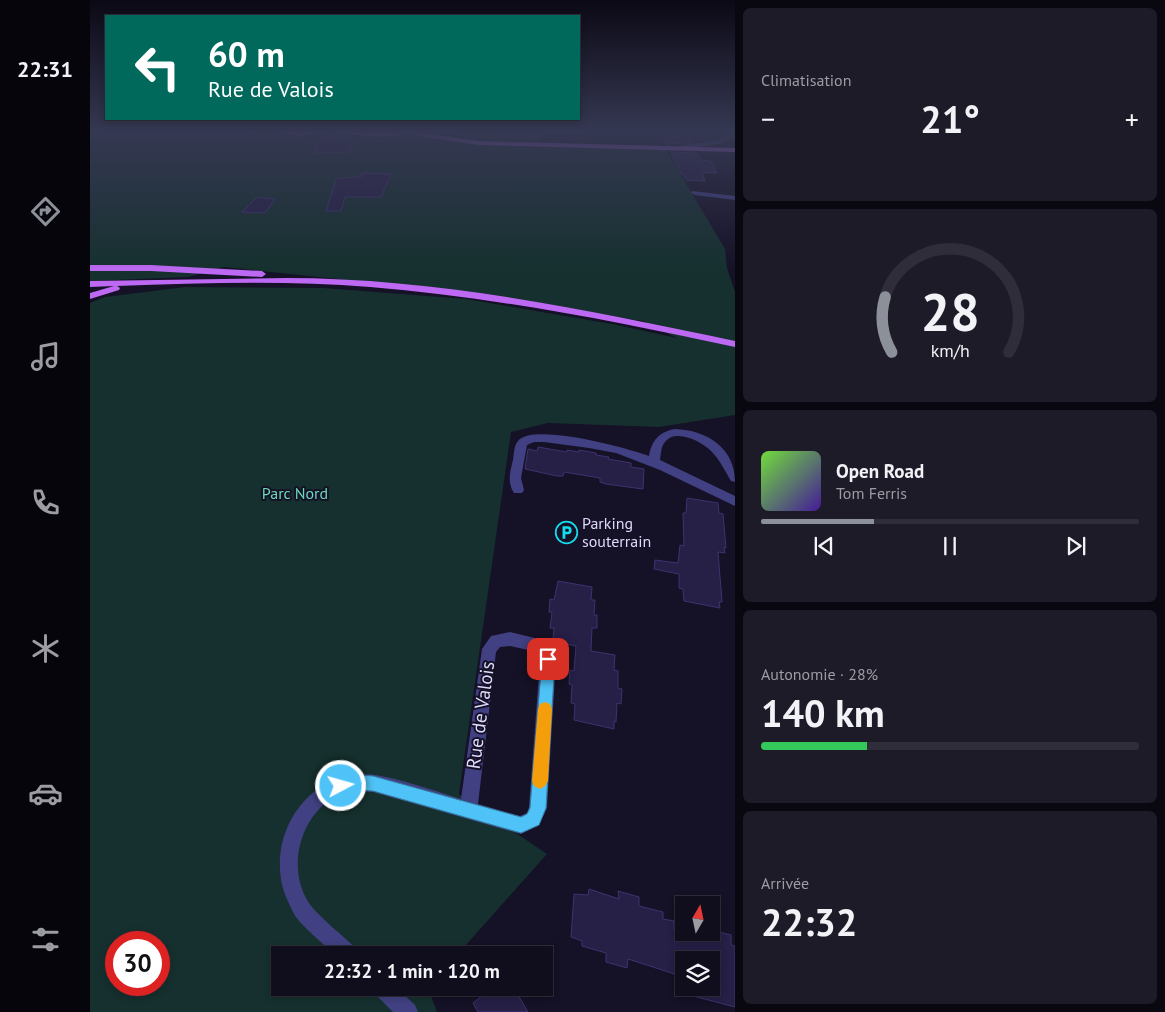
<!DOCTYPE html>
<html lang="fr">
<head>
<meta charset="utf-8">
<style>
	body { margin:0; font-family:"PT Sans",sans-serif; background:#1e1b29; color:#f1f3f6; height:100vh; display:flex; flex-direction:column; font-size:19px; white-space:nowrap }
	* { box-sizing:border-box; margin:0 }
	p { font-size:16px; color:#9c9ca3 }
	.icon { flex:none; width:28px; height:28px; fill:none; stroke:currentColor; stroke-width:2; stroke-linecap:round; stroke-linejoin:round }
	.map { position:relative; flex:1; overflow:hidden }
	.side { display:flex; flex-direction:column; gap:8px; padding:8px; background:#09070f; width:430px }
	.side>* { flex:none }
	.guide { position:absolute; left:15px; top:15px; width:475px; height:105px; border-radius:0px; box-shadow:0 2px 8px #0003,0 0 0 1px #302d3b; background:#00695c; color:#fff; overflow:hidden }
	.needle { width:32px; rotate:9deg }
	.controls { position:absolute; left:585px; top:896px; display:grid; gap:10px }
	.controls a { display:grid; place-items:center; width:45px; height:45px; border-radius:0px; background:#100d1c; box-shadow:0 2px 8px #0003,0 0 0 1px #302d3b; font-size:25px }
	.speed { position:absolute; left:15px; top:931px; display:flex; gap:10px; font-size:25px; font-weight:700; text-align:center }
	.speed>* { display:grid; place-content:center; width:65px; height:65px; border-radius:50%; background:#100d1c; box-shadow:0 2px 8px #0003,0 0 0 1px #302d3b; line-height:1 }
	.speed .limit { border:8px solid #d22; background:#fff; color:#111 }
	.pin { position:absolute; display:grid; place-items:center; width:42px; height:42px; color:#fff; margin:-21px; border-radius:10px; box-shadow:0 2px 8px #0006 }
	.me { position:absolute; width:55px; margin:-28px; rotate:84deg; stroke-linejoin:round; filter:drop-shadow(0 0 4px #0008) }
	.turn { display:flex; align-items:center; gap:18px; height:105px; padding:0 20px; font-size:22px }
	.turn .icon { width:65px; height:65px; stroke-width:2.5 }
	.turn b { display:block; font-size:35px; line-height:42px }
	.big { font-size:38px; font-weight:700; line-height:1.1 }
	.side .tile { flex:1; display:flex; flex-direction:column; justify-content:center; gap:8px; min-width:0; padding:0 18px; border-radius:8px; background:#1e1b29 }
	.side .dial { align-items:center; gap:0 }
	.dial svg { height:130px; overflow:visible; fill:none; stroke:#302d3b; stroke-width:7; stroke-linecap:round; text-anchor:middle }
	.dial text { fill:#f1f3f6; stroke:none }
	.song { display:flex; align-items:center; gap:15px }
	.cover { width:60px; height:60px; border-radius:8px; background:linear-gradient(135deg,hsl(100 70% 55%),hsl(260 70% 35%)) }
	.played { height:5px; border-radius:2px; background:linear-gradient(90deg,#8c9099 30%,#302d3b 30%) }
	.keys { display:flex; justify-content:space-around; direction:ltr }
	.heat { display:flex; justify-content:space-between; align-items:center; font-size:28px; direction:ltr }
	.charge { height:8px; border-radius:4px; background:linear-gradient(90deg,#34c759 28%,#302d3b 0) }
	.trip { position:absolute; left:181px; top:946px; width:282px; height:50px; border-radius:0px; background:#100d1c; box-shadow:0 2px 8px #0003,0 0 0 1px #302d3b; font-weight:700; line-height:50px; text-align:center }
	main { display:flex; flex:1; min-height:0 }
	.tab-bar { display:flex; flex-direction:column; width:90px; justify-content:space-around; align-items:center; background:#06050b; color:#9c9ca3 }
	.tab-bar .icon { width:35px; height:35px }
	.tab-bar .active { color:#8c9099 }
	.tab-bar b { font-size:22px; color:#f1f3f6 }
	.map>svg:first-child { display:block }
	.green { fill:#15302e; fill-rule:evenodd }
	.building { fill:#261f46; stroke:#3d3370 }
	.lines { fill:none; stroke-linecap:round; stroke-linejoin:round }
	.minor { fill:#414082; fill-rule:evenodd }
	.major { fill:#bd69f4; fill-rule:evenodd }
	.route { fill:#4fc3f7; stroke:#337fa1 }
	.slow { fill:#f59e0b }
	.labels { text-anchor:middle; stroke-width:4; stroke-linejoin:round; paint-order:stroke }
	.park-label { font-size:16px; fill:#6ad8ba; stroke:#151126 }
	.poi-label { font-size:16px; fill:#dddafc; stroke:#151126; text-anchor:start }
	.near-street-label { font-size:19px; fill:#dddafc; stroke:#151126 }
</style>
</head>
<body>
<main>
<nav class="tab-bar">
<b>22:31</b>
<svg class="icon active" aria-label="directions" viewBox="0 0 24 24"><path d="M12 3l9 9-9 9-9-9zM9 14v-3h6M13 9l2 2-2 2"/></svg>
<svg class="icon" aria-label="music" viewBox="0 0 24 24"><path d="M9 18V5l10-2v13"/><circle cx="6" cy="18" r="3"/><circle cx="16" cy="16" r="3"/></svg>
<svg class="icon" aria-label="phone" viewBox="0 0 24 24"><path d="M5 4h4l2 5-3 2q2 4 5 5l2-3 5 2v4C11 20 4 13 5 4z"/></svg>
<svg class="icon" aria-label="climate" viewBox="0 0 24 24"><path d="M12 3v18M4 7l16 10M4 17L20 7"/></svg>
<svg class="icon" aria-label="car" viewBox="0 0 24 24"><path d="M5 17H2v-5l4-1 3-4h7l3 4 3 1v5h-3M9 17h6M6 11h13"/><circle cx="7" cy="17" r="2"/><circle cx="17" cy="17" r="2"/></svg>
<svg class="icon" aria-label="filters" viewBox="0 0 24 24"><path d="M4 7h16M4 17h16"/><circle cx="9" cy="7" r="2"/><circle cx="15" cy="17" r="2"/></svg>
</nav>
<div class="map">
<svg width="645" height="1012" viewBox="0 0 645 1012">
	<rect width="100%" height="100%" fill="#151126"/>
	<!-- green -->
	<g class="green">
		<path d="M 0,132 L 172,132 L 225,138 L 234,137 L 224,135 L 248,132 L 262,135 L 257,137 L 322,135 L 434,147 L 576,150 L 635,249 L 637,268 L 645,292 L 645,415 L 569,427 L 458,423 L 421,432 L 369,794 L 457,854 L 367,955 L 190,955 L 190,988 L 338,988 L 347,1012 L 0,1012 L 0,303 L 15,297 L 95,287 L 234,288 L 376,299 L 522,324 L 587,338 L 553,321 L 305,285 L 134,267 L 98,277 L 0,281 ZM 26,942 L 69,942 L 69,985 L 26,985 Z"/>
		<path d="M 348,132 L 449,132 L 453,136 L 446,141 L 380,139 Z"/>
	</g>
	<!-- building -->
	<g class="building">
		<path d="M 577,132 L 597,132 L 602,142 L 577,144 L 572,133 L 578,133 Z"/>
		<path d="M 232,138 L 257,139 L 264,140 L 259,152 L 224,153 Z"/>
		<path d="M 581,152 L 607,153 L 610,160 L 621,161 L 627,173 L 612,172 L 615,181 L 596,180 L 593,174 L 591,174 Z"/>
		<path d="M 271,173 L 301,174 L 291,197 L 255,197 L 251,211 L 236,211 L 246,179 L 273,176 Z"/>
		<path d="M 167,197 L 185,199 L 175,213 L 152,212 Z"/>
		<path d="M 448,447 L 477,452 L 477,450 L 489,452 L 489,450 L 506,453 L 506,455 L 519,457 L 518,459 L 541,463 L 541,467 L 554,469 L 553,489 L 516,484 L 510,482 L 510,478 L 474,472 L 473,476 L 467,476 L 435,469 L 438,449 L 447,451 Z"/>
		<path d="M 597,498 L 628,503 L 629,513 L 633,514 L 636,548 L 634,547 L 635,553 L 628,552 L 632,602 L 629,602 L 630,608 L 594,601 L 593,589 L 589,588 L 589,574 L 564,569 L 565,560 L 588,563 L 590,545 L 594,546 L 593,513 L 596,513 Z"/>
		<path d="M 468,581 L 502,587 L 501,600 L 505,600 L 504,615 L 507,615 L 507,628 L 502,628 L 501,651 L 525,655 L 524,670 L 528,671 L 528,688 L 532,689 L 531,704 L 527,703 L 526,722 L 524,721 L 524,729 L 484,720 L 485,704 L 481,703 L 482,685 L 479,684 L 480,670 L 484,671 L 486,646 L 463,641 L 464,628 L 460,628 L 462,612 L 459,612 L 460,599 L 464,600 Z"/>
		<path d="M 499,889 L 529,899 L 528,891 L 549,897 L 549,906 L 573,912 L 573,919 L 584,921 L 584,930 L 620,940 L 621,930 L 641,935 L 641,945 L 645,946 L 645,1007 L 588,992 L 589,988 L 627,988 L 621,986 L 621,960 L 594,960 L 594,977 L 538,959 L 537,968 L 516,962 L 516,953 L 492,946 L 492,941 L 481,937 L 484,894 L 498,895 Z"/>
		<path d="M 402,988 L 424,988 L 438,1012 L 388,1012 L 383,1003 Z"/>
	</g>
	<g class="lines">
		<!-- minor -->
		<g class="minor">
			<path d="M 645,134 L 645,138 L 641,138 L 630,144 L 573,151 L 570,149 L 629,140 L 637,135 Z"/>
			<path d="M 602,191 L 645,196 L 645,200 L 605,195 L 601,193 Z"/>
			<path d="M 585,429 C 617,430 645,448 645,482 L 641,481 C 635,471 630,460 621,451 C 612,442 586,428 575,442 C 571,446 571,454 570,460 L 645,496 L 645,506 L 570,470 L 526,453 L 499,448 L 454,442 L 444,442 L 437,445 L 431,478 L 434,490 L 432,493 L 424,493 C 417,482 420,472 423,460 C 424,454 424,445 428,441 C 442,422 538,448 559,456 C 562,440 569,432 585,429 Z"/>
			<path d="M 420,632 L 453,640 L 466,659 L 457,808 L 449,825 L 431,834 L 283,792 C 270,791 258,790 246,796 C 210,815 196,869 219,903 C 227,915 254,937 266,948 L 269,955 L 245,955 C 235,945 210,925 204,914 C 199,904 192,890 191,879 C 184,837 208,792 249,778 C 253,776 258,774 263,774 C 295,772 340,790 371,799 L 392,649 L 401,636 ZM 420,646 L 443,651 L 450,661 L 439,807 L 437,813 L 430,816 L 388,804 L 406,652 L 410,647 Z"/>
			<path d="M 283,988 L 307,988 L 325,1005 L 328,1012 L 303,1012 L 286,995 Z"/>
		</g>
		<!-- major -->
		<g class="major">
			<path d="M 187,132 L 239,132 L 211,136 Z"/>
			<path d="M 248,132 L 326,132 L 389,141 L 645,148 L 645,152 L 389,145 L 316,134 L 295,137 L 251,134 Z"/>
			<path d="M 0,265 L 61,265 L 172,271 L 176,274 L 172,277 L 61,271 L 0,271 Z"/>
			<path d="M 196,278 C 347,278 498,310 645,341 L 645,347 C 524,321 403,297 280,287 C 196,280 111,283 27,286 L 30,288 L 29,290 L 0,299 L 0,293 L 24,286 L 0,287 L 0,281 Z"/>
		</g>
	</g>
	<!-- sky -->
	<linearGradient id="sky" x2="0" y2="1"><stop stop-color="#0c0915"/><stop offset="0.48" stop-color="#353852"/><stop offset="1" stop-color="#353852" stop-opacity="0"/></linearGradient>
	<rect width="645" height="273" fill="url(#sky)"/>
	<!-- route -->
	<path class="route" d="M 458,653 L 463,655 L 465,659 L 456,808 L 449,825 L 431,833 L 283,791 L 261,790 L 251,793 L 245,791 L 243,786 L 245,780 C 259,774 269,775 283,776 L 431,817 L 437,814 L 440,808 L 452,659 L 454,655 Z"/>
	<!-- slow -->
	<path class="slow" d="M 455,702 L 460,704 L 462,709 L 458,781 L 455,786 L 450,789 L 444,786 L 442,781 L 448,709 L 450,704 Z"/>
	<!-- icons -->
	<defs>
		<symbol id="parking-ring" viewBox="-11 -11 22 22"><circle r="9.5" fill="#151126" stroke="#14ddee" stroke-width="1.5"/><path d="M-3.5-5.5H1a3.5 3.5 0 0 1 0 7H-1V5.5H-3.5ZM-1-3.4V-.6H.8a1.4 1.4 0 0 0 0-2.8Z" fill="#14ddee"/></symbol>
	</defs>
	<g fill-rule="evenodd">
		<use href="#parking-ring" x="464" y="520" width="25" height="25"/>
	</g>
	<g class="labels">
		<!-- park labels -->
		<g class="park-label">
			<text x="205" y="499">Parc Nord</text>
		</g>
		<!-- poi labels -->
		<g class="poi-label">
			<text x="492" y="529">Parking<tspan x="492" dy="18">souterrain</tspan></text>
		</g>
		<!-- near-street labels -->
		<g class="near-street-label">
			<text transform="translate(390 715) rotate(-82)" y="7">Rue de Valois</text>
		</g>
	</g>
</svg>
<div class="controls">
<a><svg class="needle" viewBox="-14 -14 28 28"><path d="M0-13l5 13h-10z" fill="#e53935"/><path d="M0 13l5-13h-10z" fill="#9c9ca3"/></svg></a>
<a><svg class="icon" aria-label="layers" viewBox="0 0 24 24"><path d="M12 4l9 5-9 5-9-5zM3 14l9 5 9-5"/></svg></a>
</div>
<div class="speed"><div class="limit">30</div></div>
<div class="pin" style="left:458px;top:659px;background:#d93025"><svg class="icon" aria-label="arrive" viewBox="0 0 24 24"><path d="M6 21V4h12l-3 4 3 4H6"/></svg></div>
<svg class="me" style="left:251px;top:786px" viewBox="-20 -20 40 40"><circle r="17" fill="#4fc3f7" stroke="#fff" stroke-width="3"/><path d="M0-11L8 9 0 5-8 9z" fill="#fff"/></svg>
<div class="trip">22:32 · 1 min · 120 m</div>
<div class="guide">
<div class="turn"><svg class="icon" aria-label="left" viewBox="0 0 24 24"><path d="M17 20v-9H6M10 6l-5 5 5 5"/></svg><div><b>60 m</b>Rue de Valois</div></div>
</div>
</div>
<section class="side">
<div class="tile"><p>Climatisation</p>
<div class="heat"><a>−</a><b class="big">21°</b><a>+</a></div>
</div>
<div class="tile dial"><svg viewBox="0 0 100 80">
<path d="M14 69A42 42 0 1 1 86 69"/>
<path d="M14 69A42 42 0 0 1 10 35" stroke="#8c9099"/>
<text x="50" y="56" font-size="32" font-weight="700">28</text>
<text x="50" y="72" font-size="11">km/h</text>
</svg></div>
<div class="tile">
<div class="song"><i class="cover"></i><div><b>Open Road</b><p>Tom Ferris</p></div></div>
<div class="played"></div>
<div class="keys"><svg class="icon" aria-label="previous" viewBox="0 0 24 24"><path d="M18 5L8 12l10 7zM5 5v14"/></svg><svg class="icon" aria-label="pause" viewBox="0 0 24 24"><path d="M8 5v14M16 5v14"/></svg><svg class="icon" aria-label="next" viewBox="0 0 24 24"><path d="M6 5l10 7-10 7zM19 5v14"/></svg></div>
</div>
<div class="tile"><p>Autonomie · 28%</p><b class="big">140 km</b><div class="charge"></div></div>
<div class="tile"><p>Arrivée</p><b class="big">22:32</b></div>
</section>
</main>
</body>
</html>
